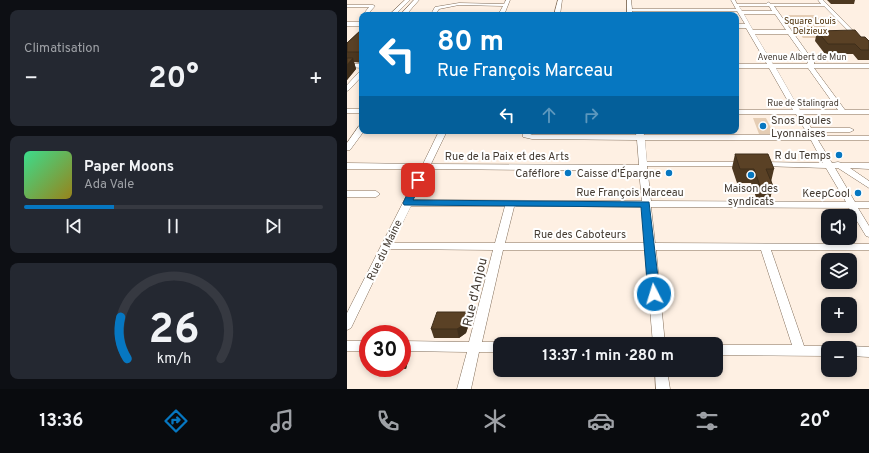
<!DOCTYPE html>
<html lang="fr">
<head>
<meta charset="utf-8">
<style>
	body { margin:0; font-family:Overpass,sans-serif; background:#242831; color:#f1f3f6; height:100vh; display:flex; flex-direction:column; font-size:15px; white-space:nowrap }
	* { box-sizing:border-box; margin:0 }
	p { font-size:13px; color:#9ea1a6 }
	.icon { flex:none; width:22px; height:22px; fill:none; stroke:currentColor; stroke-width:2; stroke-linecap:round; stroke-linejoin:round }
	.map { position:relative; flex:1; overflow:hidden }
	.drawer { display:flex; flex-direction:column; gap:10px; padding:10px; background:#0d0f14; width:347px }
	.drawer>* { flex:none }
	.hud { position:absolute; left:12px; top:12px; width:380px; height:122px; border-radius:8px; box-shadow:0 2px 6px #0003; background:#0677c1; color:#fff; overflow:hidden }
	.fabs { position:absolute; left:474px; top:209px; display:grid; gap:8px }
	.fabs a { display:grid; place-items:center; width:36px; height:36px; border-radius:8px; background:#171b24; box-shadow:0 2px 6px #0003; font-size:20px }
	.speed { position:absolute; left:12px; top:325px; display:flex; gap:8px; font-size:20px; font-weight:700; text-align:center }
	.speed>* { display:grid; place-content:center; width:52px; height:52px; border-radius:50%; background:#171b24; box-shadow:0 2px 6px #0003; line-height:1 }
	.speed .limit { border:6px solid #d22; background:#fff; color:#111 }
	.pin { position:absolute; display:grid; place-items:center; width:34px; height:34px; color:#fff; margin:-17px; border-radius:8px; box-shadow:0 2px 6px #0006 }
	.me { position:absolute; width:44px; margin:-22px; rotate:355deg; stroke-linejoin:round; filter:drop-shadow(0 0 3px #0008) }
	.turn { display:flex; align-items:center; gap:14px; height:84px; padding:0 12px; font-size:18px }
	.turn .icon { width:52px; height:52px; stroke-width:2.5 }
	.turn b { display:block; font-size:28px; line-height:34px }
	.lanes { display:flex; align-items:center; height:38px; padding:0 12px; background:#0003; justify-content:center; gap:20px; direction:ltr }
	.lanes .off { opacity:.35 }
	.big { font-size:30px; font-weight:700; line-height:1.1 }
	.drawer .tile { flex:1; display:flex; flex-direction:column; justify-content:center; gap:6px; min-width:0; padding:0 14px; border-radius:8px; background:#242831 }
	.drawer .dial { align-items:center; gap:0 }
	.dial svg { height:104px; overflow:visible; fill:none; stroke:#363941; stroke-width:7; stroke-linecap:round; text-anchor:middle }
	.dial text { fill:#f1f3f6; stroke:none }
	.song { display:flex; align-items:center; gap:12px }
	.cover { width:48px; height:48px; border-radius:6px; background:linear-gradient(135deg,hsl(150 70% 55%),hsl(50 70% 35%)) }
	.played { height:4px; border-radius:2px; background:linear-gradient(90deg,#0677c1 30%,#363941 30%) }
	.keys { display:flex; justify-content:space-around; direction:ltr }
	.heat { display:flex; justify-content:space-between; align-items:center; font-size:22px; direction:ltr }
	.trip { position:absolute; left:146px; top:337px; width:230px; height:40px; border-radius:8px; background:#171b24; box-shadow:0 2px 6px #0003; font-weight:700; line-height:40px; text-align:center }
	.tabs { display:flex; height:64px; justify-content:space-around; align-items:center; background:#090b0e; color:#9ea1a6 }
	.tabs .icon { width:28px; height:28px }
	.tabs .on { color:#0677c1 }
	.tabs b { font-size:18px; color:#f1f3f6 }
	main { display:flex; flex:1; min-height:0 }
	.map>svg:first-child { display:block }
	.green { fill:#e5cdb4 }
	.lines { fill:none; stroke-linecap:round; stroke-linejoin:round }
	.minor-casing { stroke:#826e5a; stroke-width:1 }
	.minor { fill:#fff; fill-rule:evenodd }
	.wall { fill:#4d3820 }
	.shaded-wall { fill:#3f2e1a }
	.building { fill:#5a4125; stroke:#3f2e1a }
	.route { fill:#0677c1; stroke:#044d7d }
	.poi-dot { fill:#0677c1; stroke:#fff; stroke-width:1.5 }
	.labels { text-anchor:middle; stroke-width:4; stroke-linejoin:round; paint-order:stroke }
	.far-park-label { font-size:9px; fill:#4e3008; stroke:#fff }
	.far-street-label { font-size:9px; fill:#443b32; stroke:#fff }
	.poi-label { font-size:11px; fill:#443b32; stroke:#fff; text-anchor:end }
	.street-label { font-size:11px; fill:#443b32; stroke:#fff }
	.near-street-label { font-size:13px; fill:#443b32; stroke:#fff }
</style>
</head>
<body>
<main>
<section class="drawer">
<div class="tile"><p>Climatisation</p>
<div class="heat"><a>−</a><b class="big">20°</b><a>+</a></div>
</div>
<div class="tile">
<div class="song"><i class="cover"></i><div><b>Paper Moons</b><p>Ada Vale</p></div></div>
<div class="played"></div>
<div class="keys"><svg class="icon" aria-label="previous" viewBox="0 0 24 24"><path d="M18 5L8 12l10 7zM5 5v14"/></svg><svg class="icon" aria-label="pause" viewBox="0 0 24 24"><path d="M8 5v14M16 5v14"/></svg><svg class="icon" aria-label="next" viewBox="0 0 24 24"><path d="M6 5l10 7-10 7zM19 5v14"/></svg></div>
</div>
<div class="tile dial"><svg viewBox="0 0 100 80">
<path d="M14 69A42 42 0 1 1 86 69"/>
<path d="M14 69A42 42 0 0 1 9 37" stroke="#0677c1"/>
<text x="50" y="56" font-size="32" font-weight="700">26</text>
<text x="50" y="72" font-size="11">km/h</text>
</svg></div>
</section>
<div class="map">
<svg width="522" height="389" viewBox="0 0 522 389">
	<rect width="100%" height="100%" fill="#fef0e3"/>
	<!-- green -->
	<g class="green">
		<path d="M 440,15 L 469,15 L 487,38 L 456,38 Z"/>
		<path d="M 406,118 L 419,118 L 427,134 L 412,134 Z"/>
	</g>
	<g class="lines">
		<defs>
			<g id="minor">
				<path d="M 58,0 L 63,0 L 48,15 L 42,15 Z"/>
				<path d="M 67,0 L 72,0 L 59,15 L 53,15 Z"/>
				<path d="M 159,0 L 163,0 L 157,15 L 151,15 L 156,6 L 112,5 L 92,9 L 88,15 L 84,14 L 88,7 L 112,3 L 157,4 Z"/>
				<path d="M 211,0 L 215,0 L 213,15 L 207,15 Z"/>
				<path d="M 280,0 L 284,0 L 285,9 L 389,9 L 384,0 L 388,0 L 390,4 L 419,4 L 421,2 L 424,4 L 474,4 L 471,0 L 476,0 L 522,47 L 522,52 L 477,6 L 427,6 L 467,62 L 467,64 L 522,64 L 522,68 L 467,68 L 498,110 L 522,110 L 522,114 L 456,114 L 464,128 L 503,128 L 507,130 L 503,132 L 467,132 L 469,136 L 522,136 L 522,140 L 471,140 L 485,163 L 491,162 L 495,163 L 522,163 L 522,169 L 503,168 L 522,181 L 522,188 L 491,168 L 488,168 L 508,202 L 522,202 L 522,208 L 511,208 L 522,226 L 522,237 L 519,236 L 502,208 L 304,207 L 308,243 L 522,244 L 522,250 L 424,250 L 457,346 L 481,346 L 485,347 L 481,348 L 481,356 L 369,355 L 369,345 L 445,345 L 414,250 L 309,250 L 318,344 L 306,344 L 298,250 L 156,250 L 135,342 L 153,342 L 158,344 L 153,344 L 153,352 L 132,352 L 124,389 L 110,389 L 120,352 L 55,351 L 55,341 L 122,342 L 146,250 L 42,249 L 4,328 L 0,330 L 0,313 L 73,169 L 0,169 L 0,163 L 76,164 L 92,131 L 100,131 L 84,164 L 292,165 L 290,140 L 185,139 L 176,137 L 176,131 L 184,131 L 183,134 L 186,135 L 289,135 L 290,131 L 296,131 L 297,135 L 461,135 L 449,114 L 389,114 L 389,110 L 446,110 L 422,68 L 389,68 L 389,64 L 420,64 L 399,28 L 389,28 L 389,24 L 398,24 L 390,11 L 285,11 L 286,15 L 280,15 ZM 392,6 L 422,6 L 425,11 L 395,11 ZM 397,14 L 428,14 L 439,30 L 406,30 ZM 408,34 L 441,34 L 461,62 L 460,64 L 426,64 ZM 429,68 L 461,68 L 491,110 L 453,110 ZM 298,140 L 464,140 L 476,163 L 413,162 L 409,164 L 413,166 L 479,168 L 499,202 L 304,201 L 300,166 L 397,166 L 401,164 L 397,162 L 300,162 ZM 81,169 L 292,171 L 295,201 L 66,200 ZM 64,206 L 158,206 L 148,243 L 46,243 ZM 169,206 L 295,207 L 298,243 L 158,243 L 167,207 Z"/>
				<path d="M 0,5 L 26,5 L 28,6 L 20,15 L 15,16 L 22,7 L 0,7 Z"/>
				<rect x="0" y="22" width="15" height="4"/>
				<path d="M 0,63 L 15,64 L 15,68 L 0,67 Z"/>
				<path d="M 15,70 L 15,76 L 2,90 L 0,91 L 0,85 L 13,71 Z"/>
				<rect x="0" y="109" width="15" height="4"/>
				<path d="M 12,126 L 15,126 L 15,131 L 17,131 L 3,150 L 0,150 L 0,143 Z"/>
				<path d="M 0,191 L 29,191 L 33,194 L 29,197 L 0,197 Z"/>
				<rect x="0" y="341" width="21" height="10"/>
				<path d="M 503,346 L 522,347 L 522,357 L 503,356 L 503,348 L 498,348 Z"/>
				<path d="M 308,370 L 320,370 L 323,389 L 309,389 Z"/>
			</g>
		</defs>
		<!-- minor casing -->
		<use href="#minor" class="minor-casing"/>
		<!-- minor -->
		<use href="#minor" class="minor"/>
	</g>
	<!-- wall -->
	<g class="wall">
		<path d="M 480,0 L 508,0 L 507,4 L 484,4 Z"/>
		<path d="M 15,29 L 15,63 L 7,62 L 9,69 L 0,80 L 0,43 Z"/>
		<path d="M 470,31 L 514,37 L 522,41 L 522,60 L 511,60 L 506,54 L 478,54 L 468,41 Z"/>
		<path d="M 388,154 L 427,169 L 424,182 L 426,186 L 423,200 L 410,200 L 404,183 L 390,183 L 385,168 Z"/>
		<path d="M 121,312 L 123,321 L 119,333 L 112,338 L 87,338 L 84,329 Z"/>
		<path d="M 55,345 L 59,345 L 63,353 L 59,369 L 37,368 L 55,368 Z"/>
	</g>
	<!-- shaded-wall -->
	<g class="shaded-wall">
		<path d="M 15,49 L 15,62 L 12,52 Z"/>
		<path d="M 6,58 L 9,69 L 0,80 L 0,65 Z"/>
		<path d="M 121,312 L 123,321 L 119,333 L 112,338 L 110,329 Z"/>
		<path d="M 59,345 L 63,353 L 59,369 L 56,360 Z"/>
	</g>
	<!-- building -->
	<g class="building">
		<path d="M 15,29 L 15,49 L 12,52 L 0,52 L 0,43 Z"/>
		<path d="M 508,30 L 514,37 L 518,37 L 522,41 L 522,50 L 514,50 L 508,44 L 481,44 L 470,31 Z"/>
		<path d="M 0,58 L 6,58 L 0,65 Z"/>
		<path d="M 388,154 L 421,154 L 427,169 L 419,169 L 426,186 L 413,186 L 407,169 L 393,169 Z"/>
		<path d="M 90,312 L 121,312 L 117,325 L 110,329 L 84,329 Z"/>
		<path d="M 55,345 L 59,345 L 56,360 L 55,360 Z"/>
	</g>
	<!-- route -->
	<path class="route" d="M 68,178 L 75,178 L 76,180 L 66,200 L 302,202 L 313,294 L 311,297 L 307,298 L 303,297 L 301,294 L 294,207 L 57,205 L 56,203 Z"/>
	<!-- markers -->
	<g class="poi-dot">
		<circle cx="416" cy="126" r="4"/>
		<circle cx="492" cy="155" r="4"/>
		<circle cx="221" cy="173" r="4"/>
		<circle cx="322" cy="173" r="4"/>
		<circle cx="404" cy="175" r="4"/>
		<circle cx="511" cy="193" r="4"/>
	</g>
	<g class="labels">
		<!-- far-park labels -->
		<g class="far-park-label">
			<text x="463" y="24">Square Louis<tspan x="463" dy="10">Delzieux</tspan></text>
		</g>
		<!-- far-street labels -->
		<g class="far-street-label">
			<text x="455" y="60">Avenue Albert de Mun</text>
			<text x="456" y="106">Rue de Stalingrad</text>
		</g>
		<!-- poi labels -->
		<g class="poi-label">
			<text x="424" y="124" text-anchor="start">Snos Boules<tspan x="424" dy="13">Lyonnaises</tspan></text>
			<text x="484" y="159">R du Temps</text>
			<text x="213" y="177">Caféflore</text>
			<text x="314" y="177">Caisse d'Épargne</text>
			<text x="404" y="192" text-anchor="middle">Maison des<tspan x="404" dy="13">syndicats</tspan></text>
			<text x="503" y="197">KeepCool</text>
		</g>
		<!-- street labels -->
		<g class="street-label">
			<text x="160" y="160">Rue de la Paix et des Arts</text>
			<text x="283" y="196">Rue François Marceau</text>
			<text x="233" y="238">Rue des Caboteurs</text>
			<text transform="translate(37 250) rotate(-64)" y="4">Rue du Maine</text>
		</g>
		<!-- near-street labels -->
		<g class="near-street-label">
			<text transform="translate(127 292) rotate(-77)" y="5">Rue d'Anjou</text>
		</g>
	</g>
</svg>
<div class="fabs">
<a><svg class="icon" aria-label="sound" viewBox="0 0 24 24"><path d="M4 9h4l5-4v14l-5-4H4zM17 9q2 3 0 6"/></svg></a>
<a><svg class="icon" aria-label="layers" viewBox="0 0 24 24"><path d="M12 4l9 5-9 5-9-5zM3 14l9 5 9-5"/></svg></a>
<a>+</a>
<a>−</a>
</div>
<div class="speed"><div class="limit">30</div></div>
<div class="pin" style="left:71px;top:180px;background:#d93025"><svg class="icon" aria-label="arrive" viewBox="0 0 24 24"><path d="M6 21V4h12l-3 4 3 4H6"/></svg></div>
<svg class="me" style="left:307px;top:294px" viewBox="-20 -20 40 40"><circle r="17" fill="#0677c1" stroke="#fff" stroke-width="3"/><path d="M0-11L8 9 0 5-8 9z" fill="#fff"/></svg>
<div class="trip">13:37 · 1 min · 280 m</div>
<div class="hud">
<div class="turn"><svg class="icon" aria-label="left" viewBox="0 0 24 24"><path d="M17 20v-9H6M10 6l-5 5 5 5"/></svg><div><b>80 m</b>Rue François Marceau</div></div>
<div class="lanes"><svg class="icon" aria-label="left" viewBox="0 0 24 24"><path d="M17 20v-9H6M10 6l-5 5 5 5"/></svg><svg class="icon off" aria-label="ahead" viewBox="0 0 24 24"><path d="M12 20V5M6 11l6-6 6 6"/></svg><svg class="icon off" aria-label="right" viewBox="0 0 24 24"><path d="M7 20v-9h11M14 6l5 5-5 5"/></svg></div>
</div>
</div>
</main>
<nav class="tabs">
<b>13:36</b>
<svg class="icon on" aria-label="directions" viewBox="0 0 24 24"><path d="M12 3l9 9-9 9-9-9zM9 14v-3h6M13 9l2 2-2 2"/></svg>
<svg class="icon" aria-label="music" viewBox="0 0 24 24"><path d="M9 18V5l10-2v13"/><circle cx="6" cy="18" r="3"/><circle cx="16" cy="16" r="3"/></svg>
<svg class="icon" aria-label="phone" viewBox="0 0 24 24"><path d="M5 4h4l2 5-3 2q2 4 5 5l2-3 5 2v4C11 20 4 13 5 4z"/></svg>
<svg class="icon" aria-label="climate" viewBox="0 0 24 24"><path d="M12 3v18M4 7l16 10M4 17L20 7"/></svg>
<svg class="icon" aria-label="car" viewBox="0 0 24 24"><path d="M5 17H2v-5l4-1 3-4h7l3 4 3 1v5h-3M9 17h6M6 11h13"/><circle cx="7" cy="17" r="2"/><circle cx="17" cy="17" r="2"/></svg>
<svg class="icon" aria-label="filters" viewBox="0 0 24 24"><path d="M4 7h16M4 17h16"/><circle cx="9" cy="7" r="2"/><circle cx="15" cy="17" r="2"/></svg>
<b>20°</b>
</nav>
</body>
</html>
